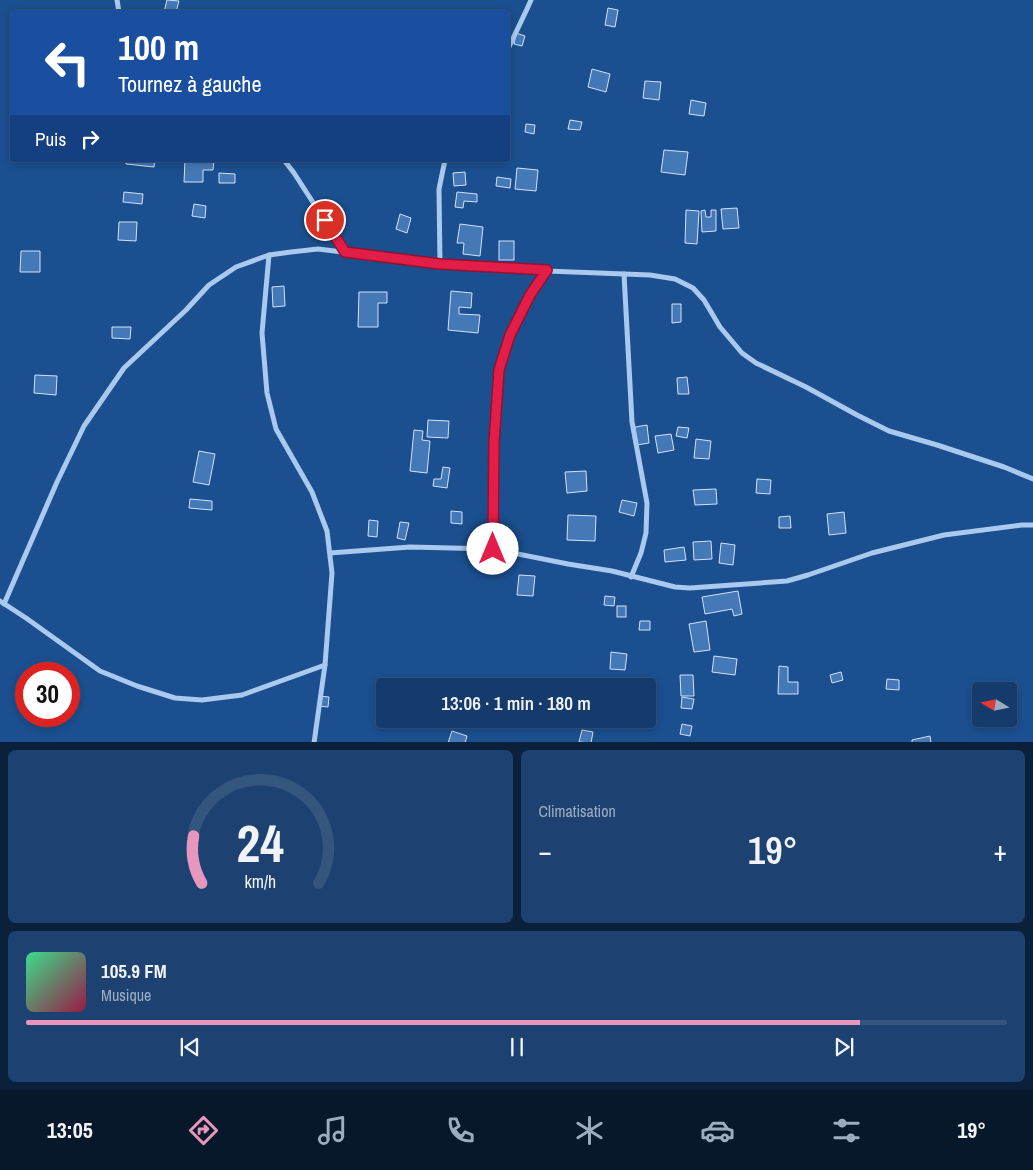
<!DOCTYPE html>
<html lang="fr">
<head>
<meta charset="utf-8">
<style>
	body { margin:0; font-family:"Archivo Narrow",sans-serif; background:#1d4271; color:#f1f3f6; height:100vh; display:flex; flex-direction:column; font-size:19px; white-space:nowrap }
	* { box-sizing:border-box; margin:0 }
	p { font-size:16px; color:#9dadc1 }
	.icon { flex:none; width:28px; height:28px; fill:none; stroke:currentColor; stroke-width:2; stroke-linecap:round; stroke-linejoin:round }
	.map { position:relative; height:742px; overflow:hidden }
	.panel { display:flex; flex-direction:column; gap:8px; padding:8px; background:#0b203b; flex:1 }
	.panel>* { flex:none }
	.guide { position:absolute; left:10px; top:10px; width:500px; height:152px; border-radius:5px; box-shadow:0 2px 8px #0003,0 0 0 1px #33557e; background:#1a4fa0; color:#fff; overflow:hidden }
	.needle { width:32px; rotate:280deg }
	.fabs { position:absolute; left:972px; top:682px; display:grid; gap:10px }
	.fabs a { display:grid; place-items:center; width:45px; height:45px; border-radius:5px; background:#143b6b; box-shadow:0 2px 8px #0003,0 0 0 1px #33557e; font-size:25px }
	.speed { position:absolute; left:15px; top:662px; display:flex; gap:10px; font-size:25px; font-weight:700; text-align:center }
	.speed>* { display:grid; place-content:center; width:65px; height:65px; border-radius:50%; background:#143b6b; box-shadow:0 2px 8px #0003,0 0 0 1px #33557e; line-height:1 }
	.speed .limit { border:8px solid #d22; background:#fff; color:#111 }
	.pin { position:absolute; display:grid; place-items:center; width:42px; height:42px; color:#fff; margin:-21px; border:2px solid #fff; border-radius:50%; box-shadow:0 1px 5px #0007 }
	.me { position:absolute; width:55px; margin:-28px; rotate:0deg; stroke-linejoin:round; filter:drop-shadow(0 0 4px #0008) }
	.turn { display:flex; align-items:center; gap:18px; height:105px; padding:0 25px; font-size:22px }
	.turn .icon { width:65px; height:65px; stroke-width:2.5 }
	.turn b { display:block; font-size:35px; line-height:42px }
	.then { display:flex; align-items:center; height:48px; padding:0 25px; background:#0003; gap:10px; font-size:19px }
	.big { font-size:38px; font-weight:600; line-height:1.1 }
	.panel .tile { flex:1; display:flex; flex-direction:column; justify-content:center; gap:8px; min-width:0; padding:0 18px; border-radius:8px; background:#1d4271 }
	.panel .dial { align-items:center; gap:0 }
	.dial svg { height:130px; overflow:visible; fill:none; stroke:#33557e; stroke-width:7; stroke-linecap:round; text-anchor:middle }
	.dial text { fill:#f1f3f6; stroke:none }
	.song { display:flex; align-items:center; gap:15px }
	.cover { width:60px; height:60px; border-radius:8px; background:linear-gradient(135deg,hsl(150 70% 55%),hsl(340 70% 35%)) }
	.played { height:5px; border-radius:2px; background:linear-gradient(90deg,#e797bd 85%,#33557e 85%) }
	.keys { display:flex; justify-content:space-around; direction:ltr }
	.heat { display:flex; justify-content:space-between; align-items:center; font-size:28px; direction:ltr }
	.panel .tiles { flex:1; display:grid; gap:8px; grid-template-columns:1fr 1fr }
	.tile:last-child { grid-column:span 2 }
	.trip { position:absolute; left:376px; top:678px; width:280px; height:50px; border-radius:5px; background:#143b6b; box-shadow:0 2px 8px #0003,0 0 0 1px #33557e; font-weight:600; line-height:50px; text-align:center }
	.dock { display:flex; height:80px; justify-content:space-around; align-items:center; background:#08182b; color:#9dadc1 }
	.dock .icon { width:35px; height:35px }
	.dock .on { color:#e797bd }
	.dock b { font-size:22px; color:#f1f3f6 }
	.map>svg:first-child { display:block }
	.building { fill:#4478b7; stroke:#cfe3fa }
	.lines { fill:none; stroke-linecap:round; stroke-linejoin:round }
	.street { stroke:#a9c9ee; stroke-width:5 }
	.route-casing { stroke:#92132f; stroke-width:12 }
	.route { stroke:#e11d48; stroke-width:9 }
</style>
</head>
<body>
<div class="map">
<svg width="1033" height="743" viewBox="0 0 1033 743">
	<rect width="100%" height="100%" fill="#1b4f8f"/>
	<!-- building -->
	<g class="building">
		<path d="M 167,0 L 179,1 L 176,12 L 164,12 Z"/>
		<path d="M 608,8 L 618,10 L 615,27 L 605,25 Z"/>
		<path d="M 516,33 L 525,36 L 522,46 L 514,44 Z"/>
		<path d="M 592,69 L 610,74 L 606,92 L 588,87 Z"/>
		<path d="M 645,81 L 661,82 L 659,100 L 643,98 Z"/>
		<path d="M 691,100 L 706,103 L 704,116 L 689,114 Z"/>
		<path d="M 570,120 L 582,122 L 580,130 L 568,129 Z"/>
		<path d="M 526,124 L 535,125 L 534,134 L 525,132 Z"/>
		<path d="M 664,150 L 688,152 L 685,175 L 661,172 Z"/>
		<path d="M 126,160 L 155,160 L 154,167 L 126,164 Z"/>
		<path d="M 185,160 L 214,160 L 213,170 L 203,170 L 203,182 L 184,182 Z"/>
		<path d="M 517,168 L 538,170 L 536,191 L 515,189 Z"/>
		<path d="M 465,172 L 466,185 L 454,186 L 453,173 Z"/>
		<path d="M 219,173 L 235,174 L 235,183 L 219,183 Z"/>
		<path d="M 497,177 L 511,179 L 510,188 L 496,186 Z"/>
		<path d="M 124,192 L 143,194 L 142,204 L 123,202 Z"/>
		<path d="M 457,192 L 477,194 L 477,202 L 464,201 L 463,208 L 455,207 Z"/>
		<path d="M 194,204 L 206,206 L 205,218 L 192,216 Z"/>
		<path d="M 737,208 L 739,228 L 723,229 L 721,209 Z"/>
		<path d="M 686,210 L 699,211 L 697,244 L 685,243 Z"/>
		<path d="M 705,210 L 706,217 L 711,217 L 711,210 L 716,210 L 716,231 L 702,232 L 701,211 Z"/>
		<path d="M 400,214 L 411,218 L 407,233 L 396,229 Z"/>
		<path d="M 119,222 L 137,222 L 136,241 L 118,240 Z"/>
		<path d="M 460,224 L 483,227 L 480,256 L 463,254 L 464,243 L 457,243 Z"/>
		<rect x="499" y="241" width="15" height="19"/>
		<path d="M 21,251 L 40,251 L 40,272 L 20,272 Z"/>
		<path d="M 284,286 L 285,306 L 273,307 L 272,287 Z"/>
		<path d="M 451,291 L 472,293 L 471,308 L 459,307 L 459,314 L 480,315 L 478,333 L 448,330 Z"/>
		<path d="M 359,292 L 387,292 L 387,303 L 378,303 L 378,327 L 358,327 Z"/>
		<path d="M 672,304 L 681,304 L 681,322 L 672,323 Z"/>
		<path d="M 112,327 L 131,327 L 130,339 L 112,338 Z"/>
		<path d="M 35,375 L 57,376 L 56,395 L 34,393 Z"/>
		<path d="M 687,377 L 689,394 L 678,394 L 677,378 Z"/>
		<path d="M 428,420 L 449,421 L 448,438 L 427,437 Z"/>
		<path d="M 647,425 L 649,443 L 637,445 L 635,427 Z"/>
		<path d="M 678,427 L 689,428 L 687,438 L 676,436 Z"/>
		<path d="M 414,430 L 423,431 L 422,440 L 430,441 L 427,473 L 410,471 Z"/>
		<path d="M 671,434 L 674,450 L 658,453 L 655,436 Z"/>
		<path d="M 696,439 L 711,441 L 709,459 L 694,458 Z"/>
		<path d="M 199,451 L 215,454 L 209,485 L 193,482 Z"/>
		<path d="M 443,467 L 450,468 L 447,488 L 433,486 L 434,479 L 441,479 Z"/>
		<path d="M 586,471 L 587,491 L 567,493 L 565,472 Z"/>
		<path d="M 757,479 L 771,480 L 770,494 L 756,493 Z"/>
		<path d="M 716,489 L 717,504 L 695,505 L 693,490 Z"/>
		<path d="M 190,499 L 212,501 L 212,510 L 189,508 Z"/>
		<path d="M 622,500 L 637,503 L 634,516 L 619,512 Z"/>
		<path d="M 451,511 L 462,512 L 462,524 L 451,523 Z"/>
		<path d="M 844,512 L 846,533 L 829,535 L 827,514 Z"/>
		<path d="M 568,515 L 596,516 L 595,541 L 567,540 Z"/>
		<path d="M 790,516 L 791,528 L 779,528 L 779,517 Z"/>
		<path d="M 369,520 L 378,521 L 377,537 L 368,536 Z"/>
		<path d="M 400,522 L 409,523 L 405,540 L 397,538 Z"/>
		<path d="M 711,541 L 712,559 L 694,560 L 693,542 Z"/>
		<path d="M 721,543 L 735,545 L 733,565 L 719,563 Z"/>
		<path d="M 684,547 L 686,560 L 665,562 L 664,550 Z"/>
		<path d="M 519,575 L 535,576 L 533,596 L 517,595 Z"/>
		<path d="M 738,591 L 742,614 L 734,616 L 732,609 L 705,614 L 702,597 Z"/>
		<path d="M 605,596 L 615,597 L 614,606 L 604,605 Z"/>
		<rect x="617" y="606" width="9" height="11"/>
		<path d="M 640,621 L 650,621 L 650,630 L 639,630 Z"/>
		<path d="M 706,621 L 710,650 L 694,652 L 689,624 Z"/>
		<path d="M 611,652 L 627,654 L 625,670 L 610,669 Z"/>
		<path d="M 714,656 L 737,659 L 735,675 L 712,672 Z"/>
		<path d="M 779,666 L 788,667 L 788,682 L 798,682 L 798,694 L 778,694 Z"/>
		<path d="M 841,672 L 843,680 L 832,683 L 830,675 Z"/>
		<path d="M 680,675 L 693,675 L 694,696 L 681,696 Z"/>
		<path d="M 887,679 L 899,680 L 899,690 L 886,689 Z"/>
		<path d="M 319,696 L 329,697 L 328,707 L 318,706 Z"/>
		<path d="M 682,697 L 694,699 L 692,709 L 681,708 Z"/>
		<path d="M 682,724 L 692,726 L 690,736 L 680,734 Z"/>
		<path d="M 582,730 L 593,732 L 591,743 L 579,742 Z"/>
		<path d="M 452,731 L 467,736 L 465,743 L 448,743 Z"/>
		<path d="M 930,736 L 931,743 L 912,743 L 912,740 Z"/>
	</g>
	<g class="lines">
		<!-- street -->
		<g class="street">
			<path d="M 117,0 L 119,12"/>
			<path d="M 508,49 L 527,9 L 531,0"/>
			<path d="M 284,160 L 294,173 L 345,252"/>
			<path d="M 269,255 L 262,333 L 267,393 L 276,429 L 312,492 L 327,531 L 332,573 L 325,665 L 314,743"/>
			<path d="M 440,264 L 439,189 L 445,160"/>
			<path d="M 624,274 L 632,422 L 647,503 L 646,533 L 641,553 L 631,577"/>
			<path d="M 493,549 L 494,443 L 499,370 L 509,335 L 530,295 L 547,271"/>
			<path d="M 330,553 L 410,547 L 493,549 L 568,564 L 612,571 L 675,587 L 690,588 L 787,581 L 808,575 L 872,553 L 944,535 L 1022,525 L 1033,525"/>
			<path d="M 0,601 L 26,618 L 100,671 L 137,686 L 175,698 L 202,700 L 242,695 L 325,665"/>
			<path d="M 4,604 L 57,482 L 84,426 L 124,368 L 186,310 L 209,285 L 236,267 L 269,255 L 291,252 L 318,249 L 440,264 L 547,271 L 650,275 L 675,279 L 693,288 L 704,300 L 720,327 L 742,353 L 756,363 L 806,387 L 857,415 L 889,431 L 937,445 L 1004,467 L 1033,479"/>
		</g>
	</g>
	<g class="lines">
		<defs>
			<path id="route" d="M 325,220 L 345,252 L 440,264 L 547,270 L 530,295 L 510,335 L 499,370 L 494,443 L 493,549"/>
		</defs>
		<!-- route casing -->
		<use href="#route" class="route-casing"/>
		<!-- route -->
		<use href="#route" class="route"/>
	</g>
</svg>
<div class="fabs">
<a><svg class="needle" viewBox="-14 -14 28 28"><path d="M0-13l5 13h-10z" fill="#e53935"/><path d="M0 13l5-13h-10z" fill="#9dadc1"/></svg></a>
</div>
<div class="speed"><div class="limit">30</div></div>
<div class="pin" style="left:325px;top:220px;background:#d93025"><svg class="icon" aria-label="arrive" viewBox="0 0 24 24"><path d="M6 21V4h12l-3 4 3 4H6"/></svg></div>
<svg class="me" style="left:493px;top:549px" viewBox="-20 -20 40 40"><circle r="19" fill="#fff"/><path d="M0-13L10 11 0 6-10 11z" fill="#e11d48"/></svg>
<div class="trip">13:06 · 1 min · 180 m</div>
<div class="guide">
<div class="turn"><svg class="icon" aria-label="left" viewBox="0 0 24 24"><path d="M17 20v-9H6M10 6l-5 5 5 5"/></svg><div><b>100 m</b>Tournez à gauche</div></div>
<div class="then">Puis<svg class="icon" aria-label="right" viewBox="0 0 24 24"><path d="M7 20v-9h11M14 6l5 5-5 5"/></svg></div>
</div>
</div>
<section class="panel">
<div class="tiles">
<div class="tile dial"><svg viewBox="0 0 100 80">
<path d="M14 69A42 42 0 1 1 86 69"/>
<path d="M14 69A42 42 0 0 1 9 40" stroke="#e797bd"/>
<text x="50" y="56" font-size="32" font-weight="700">24</text>
<text x="50" y="72" font-size="11">km/h</text>
</svg></div>
<div class="tile"><p>Climatisation</p>
<div class="heat"><a>−</a><b class="big">19°</b><a>+</a></div>
</div>
<div class="tile">
<div class="song"><i class="cover"></i><div><b>105.9 FM</b><p>Musique</p></div></div>
<div class="played"></div>
<div class="keys"><svg class="icon" aria-label="previous" viewBox="0 0 24 24"><path d="M18 5L8 12l10 7zM5 5v14"/></svg><svg class="icon" aria-label="pause" viewBox="0 0 24 24"><path d="M8 5v14M16 5v14"/></svg><svg class="icon" aria-label="next" viewBox="0 0 24 24"><path d="M6 5l10 7-10 7zM19 5v14"/></svg></div>
</div>
</div>
</section>
<nav class="dock">
<b>13:05</b>
<svg class="icon on" aria-label="directions" viewBox="0 0 24 24"><path d="M12 3l9 9-9 9-9-9zM9 14v-3h6M13 9l2 2-2 2"/></svg>
<svg class="icon" aria-label="music" viewBox="0 0 24 24"><path d="M9 18V5l10-2v13"/><circle cx="6" cy="18" r="3"/><circle cx="16" cy="16" r="3"/></svg>
<svg class="icon" aria-label="phone" viewBox="0 0 24 24"><path d="M5 4h4l2 5-3 2q2 4 5 5l2-3 5 2v4C11 20 4 13 5 4z"/></svg>
<svg class="icon" aria-label="climate" viewBox="0 0 24 24"><path d="M12 3v18M4 7l16 10M4 17L20 7"/></svg>
<svg class="icon" aria-label="car" viewBox="0 0 24 24"><path d="M5 17H2v-5l4-1 3-4h7l3 4 3 1v5h-3M9 17h6M6 11h13"/><circle cx="7" cy="17" r="2"/><circle cx="17" cy="17" r="2"/></svg>
<svg class="icon" aria-label="filters" viewBox="0 0 24 24"><path d="M4 7h16M4 17h16"/><circle cx="9" cy="7" r="2"/><circle cx="15" cy="17" r="2"/></svg>
<b>19°</b>
</nav>
</body>
</html>
